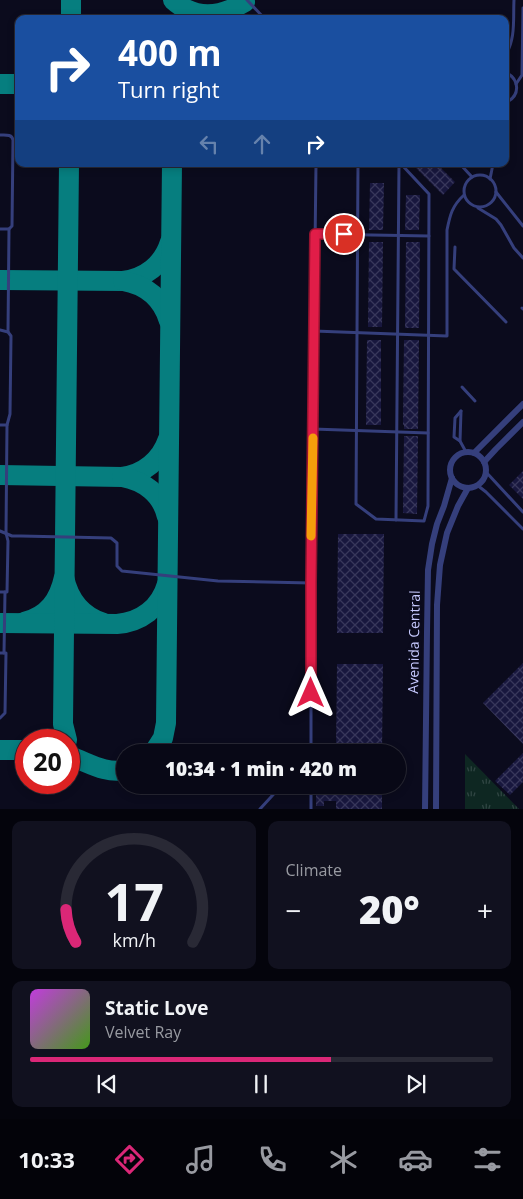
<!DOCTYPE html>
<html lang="en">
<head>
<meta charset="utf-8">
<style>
	body { margin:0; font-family:"Open Sans",sans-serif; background:#11111f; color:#f1f3f6; height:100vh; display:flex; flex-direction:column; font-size:19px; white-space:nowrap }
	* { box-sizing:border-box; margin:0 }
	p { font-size:16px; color:#989aa1 }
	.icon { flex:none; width:28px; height:28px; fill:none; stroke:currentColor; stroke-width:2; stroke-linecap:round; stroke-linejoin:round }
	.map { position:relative; height:809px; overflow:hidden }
	.panel { display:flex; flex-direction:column; gap:12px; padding:12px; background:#04040c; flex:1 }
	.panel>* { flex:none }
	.top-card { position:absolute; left:15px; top:15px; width:494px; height:152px; border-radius:10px; box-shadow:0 2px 8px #0003,0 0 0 1px #292935; background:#1a4fa0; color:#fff; overflow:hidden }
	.speed { position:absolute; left:15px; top:729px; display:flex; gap:10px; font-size:25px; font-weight:700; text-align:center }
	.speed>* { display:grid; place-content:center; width:65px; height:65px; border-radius:50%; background:#080816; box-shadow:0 2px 8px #0003,0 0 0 1px #292935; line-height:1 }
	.speed .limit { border:8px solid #d22; background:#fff; color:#111 }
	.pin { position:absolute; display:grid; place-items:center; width:42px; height:42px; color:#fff; margin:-21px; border:2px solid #fff; border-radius:50%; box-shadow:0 1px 5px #0007 }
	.me { position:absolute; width:55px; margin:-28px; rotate:0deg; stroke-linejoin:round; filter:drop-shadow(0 0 4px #0008) }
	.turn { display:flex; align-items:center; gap:18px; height:105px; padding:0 20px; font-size:22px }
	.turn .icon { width:65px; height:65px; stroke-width:2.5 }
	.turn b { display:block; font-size:35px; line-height:42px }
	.lanes { display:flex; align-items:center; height:48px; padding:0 20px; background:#0003; justify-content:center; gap:25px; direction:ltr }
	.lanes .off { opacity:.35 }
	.big { font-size:38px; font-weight:800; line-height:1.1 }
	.panel .tile { flex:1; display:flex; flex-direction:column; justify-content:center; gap:8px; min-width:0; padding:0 18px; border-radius:10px; background:#11111f }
	.panel .dial { align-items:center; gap:0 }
	.dial svg { height:130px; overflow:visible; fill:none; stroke:#292935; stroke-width:7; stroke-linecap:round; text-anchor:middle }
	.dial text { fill:#f1f3f6; stroke:none }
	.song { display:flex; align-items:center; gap:15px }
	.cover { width:60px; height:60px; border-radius:8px; background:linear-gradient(135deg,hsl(290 70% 55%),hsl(100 70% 35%)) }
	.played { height:5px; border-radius:2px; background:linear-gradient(90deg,#db2777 65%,#292935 65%) }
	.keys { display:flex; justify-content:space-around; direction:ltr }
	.heat { display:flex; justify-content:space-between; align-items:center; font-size:28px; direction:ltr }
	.panel .tiles { flex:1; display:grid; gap:12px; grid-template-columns:1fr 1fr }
	.tile:last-child { grid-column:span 2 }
	.trip { position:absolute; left:116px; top:744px; width:290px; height:50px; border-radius:25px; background:#080816; box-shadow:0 2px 8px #0003,0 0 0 1px #292935; font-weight:800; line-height:50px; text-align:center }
	.dock { display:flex; height:80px; justify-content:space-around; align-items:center; background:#030309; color:#989aa1 }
	.dock .icon { width:35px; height:35px }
	.dock .on { color:#db2777 }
	.dock b { font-size:22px; color:#f1f3f6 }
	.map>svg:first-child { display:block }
	.grass { fill:url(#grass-tufts) }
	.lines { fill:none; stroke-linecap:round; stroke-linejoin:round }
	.taxiway { stroke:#067e7f; stroke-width:20 }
	.building { fill:url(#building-cross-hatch) }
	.lane { stroke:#353f7c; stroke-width:3 }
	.street { stroke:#353f7c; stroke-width:6 }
	.route-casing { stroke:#92132f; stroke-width:12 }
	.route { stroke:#e11d48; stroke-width:9 }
	.slow { stroke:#f59e0b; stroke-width:9 }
	.labels { text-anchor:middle; stroke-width:5; stroke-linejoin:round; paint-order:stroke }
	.street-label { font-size:14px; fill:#c7caff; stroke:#0b0b1d }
</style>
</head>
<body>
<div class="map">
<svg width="523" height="809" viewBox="0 0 523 809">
	<defs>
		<pattern id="grass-tufts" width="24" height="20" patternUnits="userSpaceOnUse" patternTransform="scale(1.25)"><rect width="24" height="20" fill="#0e2722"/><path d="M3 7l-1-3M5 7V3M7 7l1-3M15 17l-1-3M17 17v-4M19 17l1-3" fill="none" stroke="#304543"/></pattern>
		<pattern id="building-cross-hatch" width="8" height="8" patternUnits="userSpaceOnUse" patternTransform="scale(1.25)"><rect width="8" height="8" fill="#18173e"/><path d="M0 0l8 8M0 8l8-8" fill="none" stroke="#38375b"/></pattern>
	</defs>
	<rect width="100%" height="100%" fill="#0b0b1d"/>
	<!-- grass -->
	<path class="grass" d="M 465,754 L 519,809 L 465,809 Z"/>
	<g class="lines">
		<!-- taxiway -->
		<g class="taxiway">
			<path d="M 173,0 C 195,20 221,17 245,2"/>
			<path d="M 71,19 L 71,0"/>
			<path d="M 0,84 L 19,84"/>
			<path d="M 0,280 L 123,281 C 145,278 163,265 170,242"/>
			<path d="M 123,281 C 146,285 162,298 169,321"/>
			<path d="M 0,475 L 122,477 C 144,474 161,460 168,439"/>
			<path d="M 122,477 C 144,481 162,494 167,517"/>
			<path d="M 24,622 C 48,616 59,600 64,577 C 69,600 81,616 104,623"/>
			<path d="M 0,623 L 117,624 C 141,622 160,608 167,584"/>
			<path d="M 67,740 L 63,724 L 69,164"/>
			<path d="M 0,750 L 26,750"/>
			<path d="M 154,752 L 163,738 L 166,723 L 172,164"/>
			<path d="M 69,756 C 88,762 104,774 125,770"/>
		</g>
	</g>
	<!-- building -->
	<g class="building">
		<path d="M 412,164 L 437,164 L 455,182 L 443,195 Z"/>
		<path d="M 370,183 L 384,183 L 383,230 L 369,230 Z"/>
		<path d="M 406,195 L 420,195 L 419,230 L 405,230 Z"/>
		<path d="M 369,242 L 383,242 L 382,327 L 368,327 Z"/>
		<path d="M 406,242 L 420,242 L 419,328 L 405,328 Z"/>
		<path d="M 367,340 L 381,340 L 381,425 L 366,425 Z"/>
		<path d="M 404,340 L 419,340 L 418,429 L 404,429 L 404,425 L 403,425 Z"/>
		<path d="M 404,436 L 418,436 L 417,514 L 403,513 Z"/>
		<path d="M 523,471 L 523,499 L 509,485 Z"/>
		<path d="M 338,534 L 384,534 L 383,633 L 337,633 Z"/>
		<path d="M 523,663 L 523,744 L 483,703 Z"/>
		<path d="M 337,664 L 383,664 L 382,752 L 336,752 Z"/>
		<path d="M 523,753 L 523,782 L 510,795 L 495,781 Z"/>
		<path d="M 316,785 L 382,785 L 382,809 L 336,809 L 336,801 L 324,801 L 324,806 L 316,806 Z"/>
	</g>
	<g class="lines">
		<!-- lane -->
		<g class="lane">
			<path d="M 247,0 L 265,19"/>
			<path d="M 505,56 C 516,39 513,19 514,0"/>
			<path d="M 505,72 C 520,79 521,96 505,103"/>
			<path d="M 516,84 L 522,75 L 523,8"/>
			<path d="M 0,135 C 6,135 12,134 13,140 L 12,226 L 9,229 L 0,229"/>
			<path d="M 358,164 L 356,504 L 376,519 L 424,521 L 428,506 L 429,194 L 401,164"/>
			<path d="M 460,164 L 472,177"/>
			<circle cx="480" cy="191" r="16"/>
			<path d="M 490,179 L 493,164"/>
			<path d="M 496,192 L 523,226"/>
			<path d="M 478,208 L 496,219 L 501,225 L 514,248 L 523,258"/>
			<path d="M 315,234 L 429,236"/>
			<path d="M 455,247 L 454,269 L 506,322"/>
			<path d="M 522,308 L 523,309"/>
			<path d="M 0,330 L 8,332 L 11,336 L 10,414 L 7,425 L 0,425"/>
			<path d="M 314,331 L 447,336 L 447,230 C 450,215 452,206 464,195"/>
			<path d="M 8,332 L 9,229"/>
			<path d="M 462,387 L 475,401"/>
			<path d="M 461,411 L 460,441 L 466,452"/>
			<path d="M 313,429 L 428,433"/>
			<path d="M 460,441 L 454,437 L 455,418 L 461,411"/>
			<path d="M 486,472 L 523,512"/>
			<path d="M 477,485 L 486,492 L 523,529"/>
			<path d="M 396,520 L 399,164"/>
			<path d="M 0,531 L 12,536 L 21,536 L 111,538 L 117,543 L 117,566 L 122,571 L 218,581 L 311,583"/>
			<path d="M 0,592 L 7,592 L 8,541 L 6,533 L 7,425"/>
			<path d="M 0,653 L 6,653 L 5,713 L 0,718"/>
			<path d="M 4,653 L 5,592"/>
			<path d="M 311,752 L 311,583 L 316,164"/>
			<path d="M 260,809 L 282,785"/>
			<path d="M 311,809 L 311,785"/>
		</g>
		<!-- street -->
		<g class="street">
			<circle cx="468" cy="470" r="18"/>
			<path d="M 474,453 L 523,404"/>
			<path d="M 484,462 L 496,449 L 523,422"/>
			<path d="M 425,809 L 427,632 L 428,570 L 432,544 L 437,524 L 444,506 L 452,478"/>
			<path d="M 436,809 L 437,605 L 440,565 L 447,533 L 458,506 L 468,488"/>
		</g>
	</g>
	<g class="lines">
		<defs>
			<path id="route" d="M 311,693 L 311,583 L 315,234 L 344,234"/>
		</defs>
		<!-- route casing -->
		<use href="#route" class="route-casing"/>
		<!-- route -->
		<use href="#route" class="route"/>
		<!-- slow -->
		<path class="slow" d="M 311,536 L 313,438"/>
	</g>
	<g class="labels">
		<!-- street labels -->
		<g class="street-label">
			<text transform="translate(414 642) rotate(-89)" y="5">Avenida Central</text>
		</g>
	</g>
</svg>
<div class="speed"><div class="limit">20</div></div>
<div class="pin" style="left:344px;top:234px;background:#d93025"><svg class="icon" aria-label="arrive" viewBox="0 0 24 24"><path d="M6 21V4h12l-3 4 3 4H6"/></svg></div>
<svg class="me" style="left:311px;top:693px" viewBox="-20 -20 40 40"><path d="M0-17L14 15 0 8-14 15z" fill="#e11d48" stroke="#fff" stroke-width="4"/></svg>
<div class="trip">10:34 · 1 min · 420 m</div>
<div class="top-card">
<div class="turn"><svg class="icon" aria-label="right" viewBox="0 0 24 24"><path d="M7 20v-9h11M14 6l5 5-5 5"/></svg><div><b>400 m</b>Turn right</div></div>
<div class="lanes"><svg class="icon off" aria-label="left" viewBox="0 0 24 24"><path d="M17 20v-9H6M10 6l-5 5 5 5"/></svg><svg class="icon off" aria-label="ahead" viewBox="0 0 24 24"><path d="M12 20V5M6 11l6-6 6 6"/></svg><svg class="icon" aria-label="right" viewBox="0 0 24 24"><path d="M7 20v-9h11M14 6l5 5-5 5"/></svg></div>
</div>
</div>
<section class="panel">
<div class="tiles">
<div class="tile dial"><svg viewBox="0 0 100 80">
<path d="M14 69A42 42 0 1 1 86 69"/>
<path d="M14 69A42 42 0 0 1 8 49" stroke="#db2777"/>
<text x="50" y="56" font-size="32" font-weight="700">17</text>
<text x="50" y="72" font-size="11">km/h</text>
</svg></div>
<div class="tile"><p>Climate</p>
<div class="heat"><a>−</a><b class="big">20°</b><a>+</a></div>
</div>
<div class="tile">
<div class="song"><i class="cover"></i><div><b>Static Love</b><p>Velvet Ray</p></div></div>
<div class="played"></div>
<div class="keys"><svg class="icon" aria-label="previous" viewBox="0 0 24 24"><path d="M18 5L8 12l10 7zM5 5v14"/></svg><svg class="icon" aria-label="pause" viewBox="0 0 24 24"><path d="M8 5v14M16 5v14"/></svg><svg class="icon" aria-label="next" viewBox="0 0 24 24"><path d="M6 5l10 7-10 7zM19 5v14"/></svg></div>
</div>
</div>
</section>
<nav class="dock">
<b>10:33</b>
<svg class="icon on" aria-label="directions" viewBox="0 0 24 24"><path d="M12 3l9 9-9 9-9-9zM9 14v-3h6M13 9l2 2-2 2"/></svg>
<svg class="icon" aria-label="music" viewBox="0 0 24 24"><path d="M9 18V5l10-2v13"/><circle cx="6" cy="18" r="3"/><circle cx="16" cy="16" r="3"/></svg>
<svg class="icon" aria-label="phone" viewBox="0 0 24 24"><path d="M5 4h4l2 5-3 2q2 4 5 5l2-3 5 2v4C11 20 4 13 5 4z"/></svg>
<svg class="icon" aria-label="climate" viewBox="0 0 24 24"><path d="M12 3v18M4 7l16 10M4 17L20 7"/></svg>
<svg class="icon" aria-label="car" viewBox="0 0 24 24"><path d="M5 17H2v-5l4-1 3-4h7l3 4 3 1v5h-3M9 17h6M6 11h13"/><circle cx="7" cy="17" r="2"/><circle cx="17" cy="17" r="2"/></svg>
<svg class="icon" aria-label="filters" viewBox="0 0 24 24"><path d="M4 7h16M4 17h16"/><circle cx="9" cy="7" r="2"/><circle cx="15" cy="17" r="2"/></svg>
</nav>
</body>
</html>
